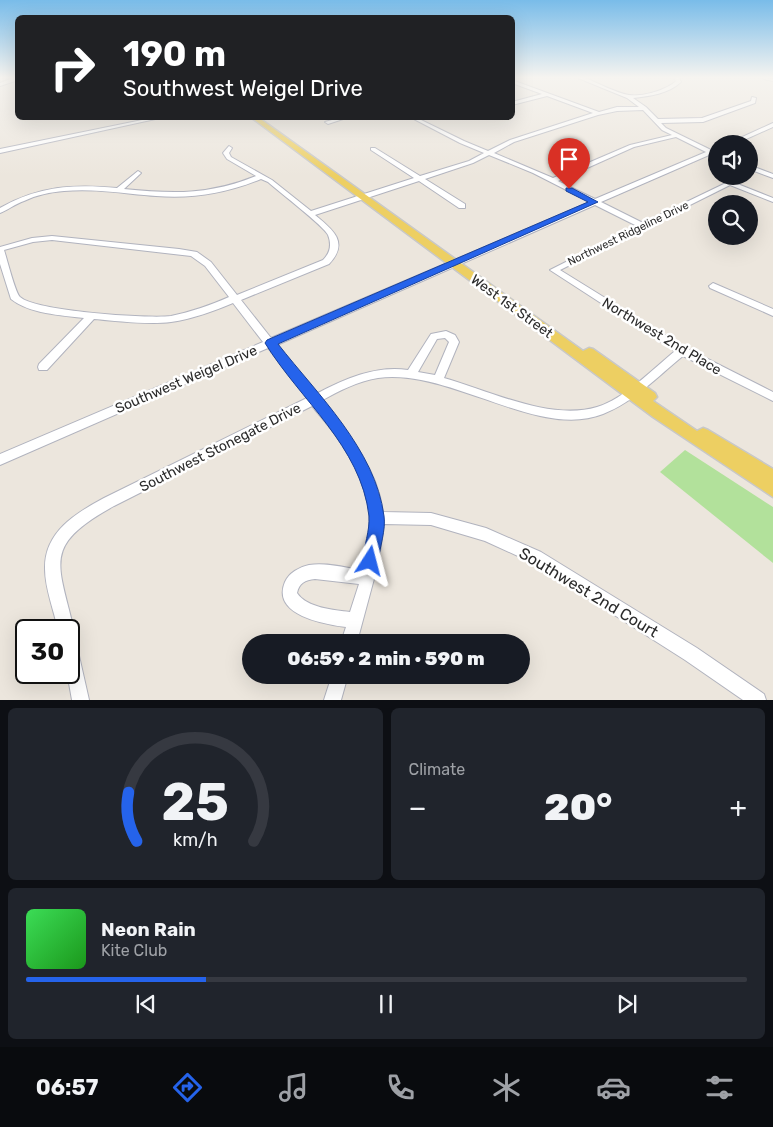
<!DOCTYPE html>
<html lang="en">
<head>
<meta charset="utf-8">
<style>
	body { margin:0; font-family:Rubik,sans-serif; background:#20242c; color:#f1f3f6; height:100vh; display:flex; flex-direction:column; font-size:19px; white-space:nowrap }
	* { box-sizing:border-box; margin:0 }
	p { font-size:16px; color:#9ea1a6 }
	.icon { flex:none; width:28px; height:28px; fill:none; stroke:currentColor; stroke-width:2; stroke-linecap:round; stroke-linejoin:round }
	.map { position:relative; height:700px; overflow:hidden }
	.panel { display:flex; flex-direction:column; gap:8px; padding:8px; background:#0d0f14; flex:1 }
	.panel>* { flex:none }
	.banner { position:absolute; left:15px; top:15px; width:500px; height:105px; border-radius:8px; box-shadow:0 5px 20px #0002; background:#202124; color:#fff; overflow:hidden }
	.buttons { position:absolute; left:708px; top:135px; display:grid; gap:10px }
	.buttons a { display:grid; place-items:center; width:50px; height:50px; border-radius:50%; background:#171b24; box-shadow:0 5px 20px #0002; font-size:25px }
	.speed { position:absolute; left:15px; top:619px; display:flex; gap:10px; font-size:25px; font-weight:700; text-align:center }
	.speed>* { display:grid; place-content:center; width:65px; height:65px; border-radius:50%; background:#171b24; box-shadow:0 5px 20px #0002; line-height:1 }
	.speed .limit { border:2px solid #111; border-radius:8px; background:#fff; color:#111 }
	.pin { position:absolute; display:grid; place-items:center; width:42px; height:42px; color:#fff; margin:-51px -21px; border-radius:50% 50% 50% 0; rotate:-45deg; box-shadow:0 0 5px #0007 }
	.pin .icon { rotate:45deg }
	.me { position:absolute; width:55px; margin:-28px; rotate:9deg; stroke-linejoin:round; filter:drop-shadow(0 0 4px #0008) }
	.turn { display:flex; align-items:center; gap:18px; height:105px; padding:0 25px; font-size:22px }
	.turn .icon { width:65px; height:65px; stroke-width:2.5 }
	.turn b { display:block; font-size:35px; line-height:42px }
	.big { font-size:38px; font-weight:800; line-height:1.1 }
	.panel .card { flex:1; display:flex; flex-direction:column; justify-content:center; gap:8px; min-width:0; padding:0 18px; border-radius:8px; background:#20242c }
	.panel .dial { align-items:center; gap:0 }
	.dial svg { height:130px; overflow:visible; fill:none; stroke:#363941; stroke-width:7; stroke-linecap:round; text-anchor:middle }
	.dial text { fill:#f1f3f6; stroke:none }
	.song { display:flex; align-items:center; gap:15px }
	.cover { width:60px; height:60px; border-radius:8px; background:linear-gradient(135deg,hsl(130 70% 55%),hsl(120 70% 35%)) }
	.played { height:5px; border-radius:2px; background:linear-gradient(90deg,#2563eb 25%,#363941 25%) }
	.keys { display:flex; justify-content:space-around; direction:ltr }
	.heat { display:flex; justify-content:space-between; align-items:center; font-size:28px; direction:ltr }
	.panel .tiles { flex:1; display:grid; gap:8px; grid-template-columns:1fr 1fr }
	.card:last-child { grid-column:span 2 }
	.trip { position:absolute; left:242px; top:634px; width:288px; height:50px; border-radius:25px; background:#171b24; box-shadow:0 5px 20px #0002; font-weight:800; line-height:50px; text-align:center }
	.tabs { display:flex; height:80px; justify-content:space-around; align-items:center; background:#090b0e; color:#9ea1a6 }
	.tabs .icon { width:35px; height:35px }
	.tabs .current { color:#2563eb }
	.tabs b { font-size:22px; color:#f1f3f6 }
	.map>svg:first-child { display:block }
	.green { fill:#b2e19b }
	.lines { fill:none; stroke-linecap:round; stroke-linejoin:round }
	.minor-casing { stroke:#b1b3be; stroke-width:2 }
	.major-casing { stroke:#c8c8c8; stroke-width:3 }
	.minor { fill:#fff; fill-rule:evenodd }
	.major { fill:#edcf62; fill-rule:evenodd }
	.route { fill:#2563eb; stroke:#184099 }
	.labels { text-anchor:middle; stroke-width:5; stroke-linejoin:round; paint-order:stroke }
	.far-street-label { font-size:11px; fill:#2b2b2b; stroke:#fff }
	.street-label { font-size:14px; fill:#2b2b2b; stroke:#fff }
	.near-street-label { font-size:16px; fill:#2b2b2b; stroke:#fff }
</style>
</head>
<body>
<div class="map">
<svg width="773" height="700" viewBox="0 0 773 700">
	<rect width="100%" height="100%" fill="#ece6dd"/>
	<!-- green -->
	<path class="green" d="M 685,450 L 773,507 L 773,563 L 660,472 Z"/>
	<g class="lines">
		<defs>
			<g id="minor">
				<path d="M 13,78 L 18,78 L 18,80 L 0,86 L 0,83 Z"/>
				<path d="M 578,78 L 585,78 C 598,83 616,93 629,95 C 642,97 667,90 676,81 L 674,78 L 679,78 L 681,82 C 668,94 650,96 633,98 L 646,107 L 658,119 L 702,118 L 751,101 L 752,97 L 756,98 L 755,103 L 703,122 L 661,123 L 666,128 L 711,150 L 716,148 L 716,152 L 601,202 L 643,223 L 730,181 L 773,198 L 773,202 L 730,185 L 560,270 L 686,348 L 773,392 L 773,401 L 683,356 C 658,376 634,402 603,414 C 538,440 450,368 378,378 C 358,381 339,391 321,401 C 348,434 377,467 383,512 L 431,513 L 486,528 L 541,552 L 697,648 L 764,694 L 766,700 L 743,700 L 685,660 L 531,562 L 485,541 L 431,525 L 384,524 L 378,564 L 357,642 L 341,642 L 346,627 C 324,624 271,615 285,582 C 289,573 299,567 309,565 C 326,562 345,568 362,570 C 373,531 373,490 350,455 C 339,438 325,422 312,406 L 114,506 C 42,546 58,561 74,630 L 72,636 L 69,637 L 69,630 L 58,630 C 54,610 45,589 45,569 C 44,532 76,513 104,498 L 307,398 L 268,348 L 0,465 L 0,454 L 263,342 L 233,303 C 214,311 192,319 171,322 C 149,325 116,321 94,319 L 47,370 L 39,370 L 38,367 L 39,364 L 84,318 C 60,315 30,314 11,299 L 0,264 L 0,247 L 32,238 L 52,236 L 179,249 L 197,252 L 211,262 L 237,295 L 323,260 C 330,253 332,245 328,235 C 325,227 278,191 268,182 L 261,179 C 227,193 193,199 156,196 C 126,194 95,188 64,191 C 51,192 36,195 24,201 C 15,204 8,210 0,213 L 0,208 C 39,186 73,184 117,188 L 138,171 L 141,173 L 140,174 L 124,189 C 174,194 209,195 256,176 L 227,159 L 223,153 L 229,146 L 232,148 L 229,153 L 231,157 L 272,180 L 311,211 L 414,178 L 371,150 L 371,148 L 375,148 L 420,176 L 469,161 L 484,153 L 460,143 L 412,118 L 417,118 L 464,141 L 488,151 L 510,140 L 593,113 L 547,96 L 512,105 L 512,102 L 542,94 L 512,83 L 512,80 L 599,112 L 617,107 L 639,107 L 627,98 ZM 643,110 L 662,130 L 672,135 L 630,145 L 553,178 L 494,153 L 514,142 L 598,115 L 617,111 ZM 676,137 L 706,152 L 595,199 L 558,181 L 634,147 ZM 489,155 L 533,173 L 590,202 L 271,338 L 241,300 L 329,264 C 350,242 332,229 315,215 L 419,181 L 459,208 L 465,208 L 465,204 L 425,179 L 473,163 ZM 595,205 L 637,226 L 550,270 L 675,351 C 653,369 624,399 597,407 C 550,421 490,391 444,378 L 459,342 L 455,335 L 446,331 L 431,334 L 408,370 C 376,365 344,379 316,394 L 277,345 ZM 52,240 L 191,256 L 205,266 L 229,297 C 211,305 191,312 171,316 C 148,319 35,311 20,297 C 15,292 7,259 4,250 L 33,242 ZM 445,338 L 449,342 L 435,375 L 418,372 L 437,339 ZM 315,579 L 359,584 L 350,612 C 334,610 307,608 297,593 C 299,583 305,580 315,579 Z"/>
				<path d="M 764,78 L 773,79 L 773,81 L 764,79 Z"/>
				<path d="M 152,118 L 160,118 L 0,153 L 0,149 Z"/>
				<path d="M 339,118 L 346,118 L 328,124 L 325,122 Z"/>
				<path d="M 773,123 L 773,127 L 735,144 L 727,144 Z"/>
				<path d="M 749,165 L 773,174 L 773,178 L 749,169 Z"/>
				<path d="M 713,283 L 773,309 L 773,316 L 710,288 L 709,286 Z"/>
				<path d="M 69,639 L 75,641 L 77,647 L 89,700 L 72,700 L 67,672 L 69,672 Z"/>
				<path d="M 332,675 L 348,675 L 341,700 L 324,700 Z"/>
			</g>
			<path id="major" d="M 252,118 L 259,118 L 583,351 L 589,348 L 593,349 L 655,393 L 657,397 L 653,401 L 697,431 L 703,428 L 708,430 L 773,469 L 773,497 L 653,417 Z"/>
		</defs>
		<!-- minor casing -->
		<use href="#minor" class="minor-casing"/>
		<!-- major casing -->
		<use href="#major" class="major-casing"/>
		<!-- minor -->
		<use href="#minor" class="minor"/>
		<!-- major -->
		<use href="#major" class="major"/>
	</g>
	<!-- sky -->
	<linearGradient id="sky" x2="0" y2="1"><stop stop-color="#79bce9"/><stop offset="0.44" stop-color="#f6f4f0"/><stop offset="1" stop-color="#f6f4f0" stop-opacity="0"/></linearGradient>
	<rect width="773" height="176" fill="url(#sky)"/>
	<!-- route -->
	<path class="route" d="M 566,188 L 572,188 L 598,202 L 278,344 C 318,395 375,449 384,516 C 386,529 380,547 378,561 L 376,567 L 370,569 L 364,567 L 362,561 C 364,547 370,530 369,516 C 361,446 300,400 265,343 L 267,340 L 588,202 L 566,191 Z"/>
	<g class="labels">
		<!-- far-street labels -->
		<g class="far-street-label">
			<text transform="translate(628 233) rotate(-26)" y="4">Northwest Ridgeline Drive</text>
		</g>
		<!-- street labels -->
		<g class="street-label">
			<text transform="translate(512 306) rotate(36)" y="5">West 1st Street</text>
			<text transform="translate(662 336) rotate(31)" y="5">Northwest 2nd Place</text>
			<text transform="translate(186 379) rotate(-23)" y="5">Southwest Weigel Drive</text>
			<text transform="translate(220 447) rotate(-27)" y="5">Southwest Stonegate Drive</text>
		</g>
		<!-- near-street labels -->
		<g class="near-street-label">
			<text transform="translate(589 592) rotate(31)" y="6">Southwest 2nd Court</text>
		</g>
	</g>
</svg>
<div class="buttons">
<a><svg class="icon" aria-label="sound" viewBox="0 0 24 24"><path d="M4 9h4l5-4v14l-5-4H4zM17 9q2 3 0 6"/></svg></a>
<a><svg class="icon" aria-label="search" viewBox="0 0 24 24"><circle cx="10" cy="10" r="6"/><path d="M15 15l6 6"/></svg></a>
</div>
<div class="speed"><div class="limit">30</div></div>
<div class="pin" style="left:569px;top:189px;background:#d93025"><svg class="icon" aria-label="arrive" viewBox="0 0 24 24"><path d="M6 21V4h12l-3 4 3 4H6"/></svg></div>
<svg class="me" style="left:370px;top:561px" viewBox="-20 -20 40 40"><path d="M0-17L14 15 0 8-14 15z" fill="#2563eb" stroke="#fff" stroke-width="4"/></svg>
<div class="trip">06:59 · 2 min · 590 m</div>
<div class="banner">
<div class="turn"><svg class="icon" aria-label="right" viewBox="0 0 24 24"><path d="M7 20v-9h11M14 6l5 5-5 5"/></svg><div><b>190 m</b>Southwest Weigel Drive</div></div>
</div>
</div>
<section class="panel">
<div class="tiles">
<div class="card dial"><svg viewBox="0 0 100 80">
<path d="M14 69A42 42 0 1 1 86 69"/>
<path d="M14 69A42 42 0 0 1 9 39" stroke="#2563eb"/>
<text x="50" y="56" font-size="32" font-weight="700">25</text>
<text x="50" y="72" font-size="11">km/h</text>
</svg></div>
<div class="card"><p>Climate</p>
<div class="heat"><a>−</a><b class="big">20°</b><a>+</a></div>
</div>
<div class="card">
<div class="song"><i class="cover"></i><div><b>Neon Rain</b><p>Kite Club</p></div></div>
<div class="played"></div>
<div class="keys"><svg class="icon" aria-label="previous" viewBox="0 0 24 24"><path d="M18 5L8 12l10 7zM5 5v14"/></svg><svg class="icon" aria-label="pause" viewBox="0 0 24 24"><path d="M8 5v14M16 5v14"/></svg><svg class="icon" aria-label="next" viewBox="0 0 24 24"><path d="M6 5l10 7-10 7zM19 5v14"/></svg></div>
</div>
</div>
</section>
<nav class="tabs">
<b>06:57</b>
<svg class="icon current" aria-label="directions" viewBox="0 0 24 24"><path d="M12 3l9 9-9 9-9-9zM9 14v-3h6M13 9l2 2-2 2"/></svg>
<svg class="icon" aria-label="music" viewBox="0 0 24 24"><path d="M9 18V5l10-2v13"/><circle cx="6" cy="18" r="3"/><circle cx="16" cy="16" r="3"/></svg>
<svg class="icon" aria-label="phone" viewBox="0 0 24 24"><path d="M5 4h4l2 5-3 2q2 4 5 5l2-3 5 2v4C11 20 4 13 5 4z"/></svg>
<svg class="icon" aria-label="climate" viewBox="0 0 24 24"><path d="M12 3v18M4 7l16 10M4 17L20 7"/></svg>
<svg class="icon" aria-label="car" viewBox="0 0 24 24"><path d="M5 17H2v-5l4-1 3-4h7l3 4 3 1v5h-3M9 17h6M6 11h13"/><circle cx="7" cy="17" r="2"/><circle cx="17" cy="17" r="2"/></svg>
<svg class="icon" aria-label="filters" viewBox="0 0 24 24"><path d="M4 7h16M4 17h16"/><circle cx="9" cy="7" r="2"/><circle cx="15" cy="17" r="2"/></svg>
</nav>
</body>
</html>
